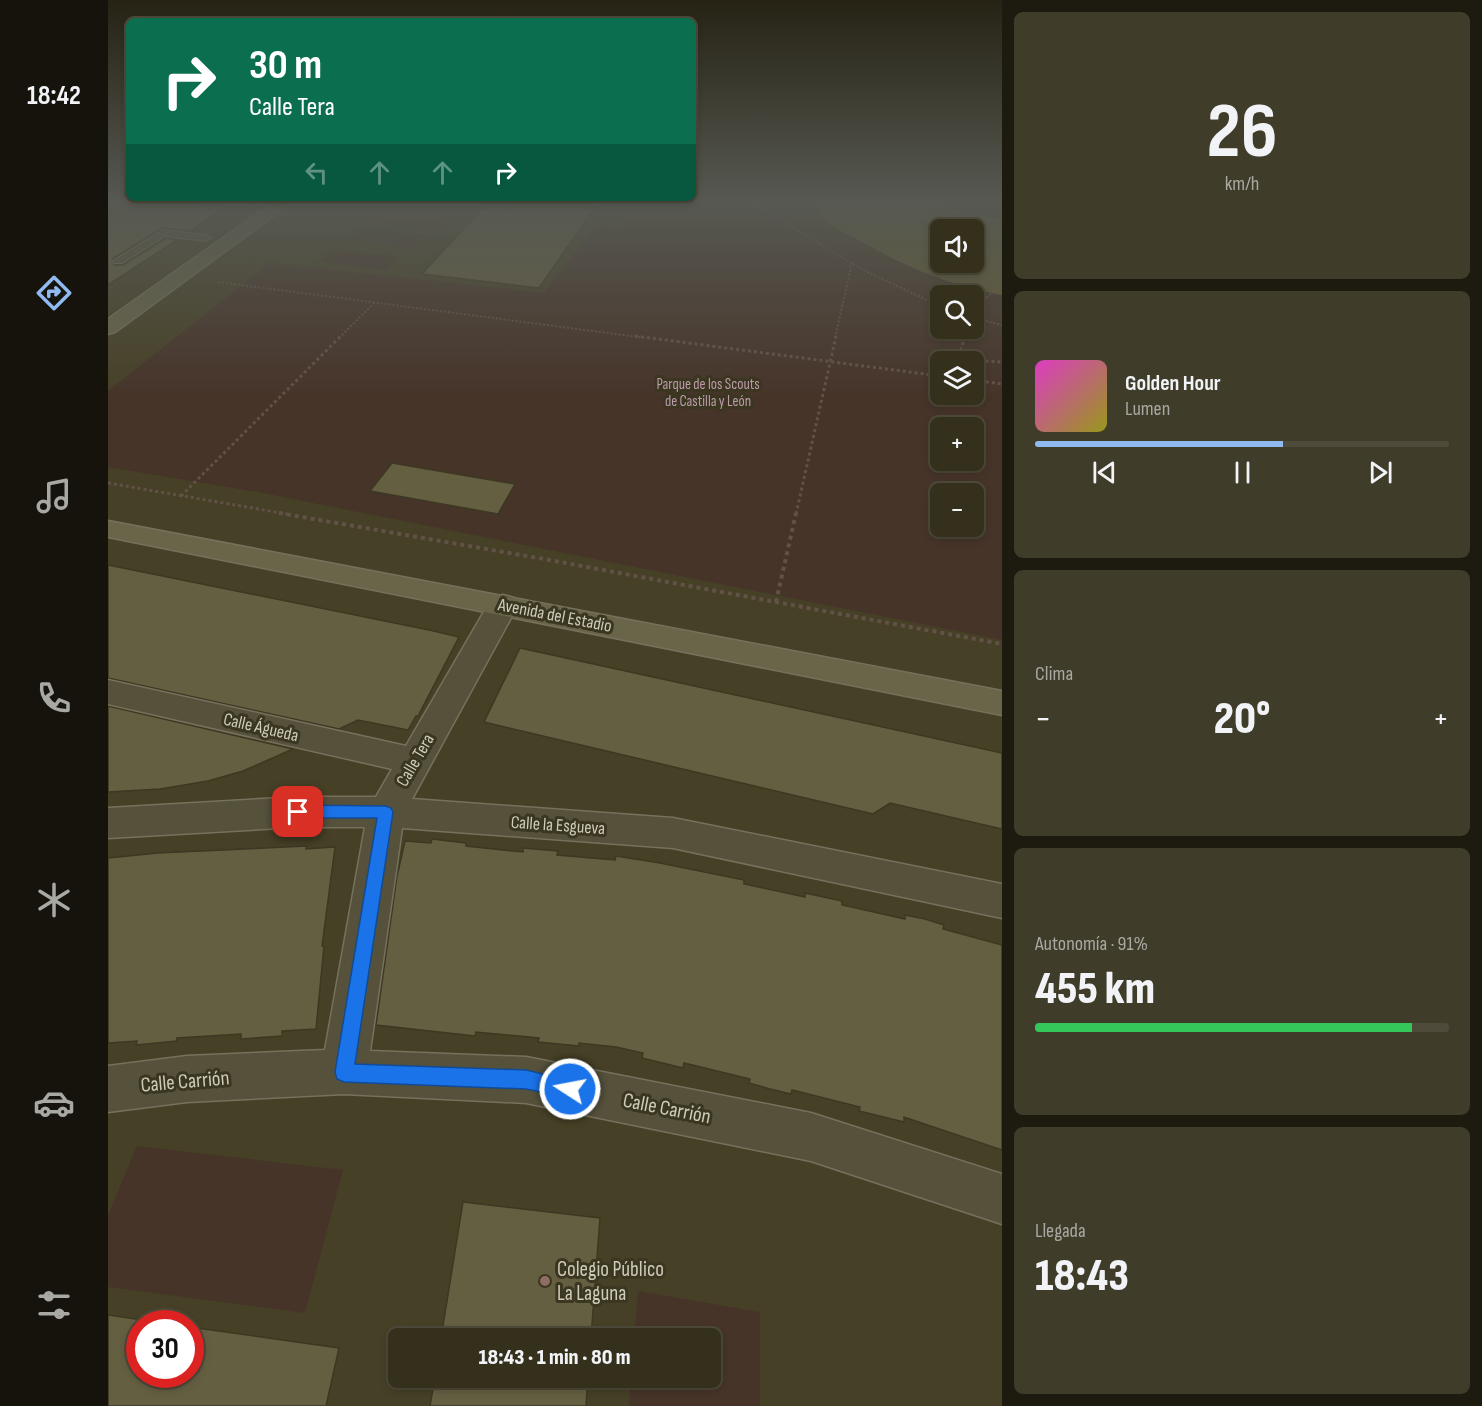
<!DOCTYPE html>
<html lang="es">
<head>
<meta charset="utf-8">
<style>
	body { margin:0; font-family:"Sofia Sans Condensed",sans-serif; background:#3f3c29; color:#f1f3f6; height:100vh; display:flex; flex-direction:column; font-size:22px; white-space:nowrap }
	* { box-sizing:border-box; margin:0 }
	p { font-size:20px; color:#a9a9a3 }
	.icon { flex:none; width:33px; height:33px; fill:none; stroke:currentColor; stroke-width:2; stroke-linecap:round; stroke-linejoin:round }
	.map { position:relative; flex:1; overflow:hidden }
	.panel { display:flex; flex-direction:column; gap:12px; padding:12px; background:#1d1a0f; width:480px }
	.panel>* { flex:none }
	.top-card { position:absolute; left:18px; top:18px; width:570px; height:183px; border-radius:9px; box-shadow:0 3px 9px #0003,0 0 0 2px #4e4b3b; background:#0b6e4f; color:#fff; overflow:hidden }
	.tools { position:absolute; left:822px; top:219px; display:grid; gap:12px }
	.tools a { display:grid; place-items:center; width:54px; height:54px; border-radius:9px; background:#34301c; box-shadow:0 3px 9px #0003,0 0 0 2px #4e4b3b; font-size:30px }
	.speed { position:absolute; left:18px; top:1310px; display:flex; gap:12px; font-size:30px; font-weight:700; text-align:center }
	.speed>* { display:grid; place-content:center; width:78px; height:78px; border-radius:50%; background:#34301c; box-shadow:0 3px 9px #0003,0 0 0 2px #4e4b3b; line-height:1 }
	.speed .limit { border:9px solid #d22; background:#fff; color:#111 }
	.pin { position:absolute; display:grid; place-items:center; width:51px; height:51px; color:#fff; margin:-26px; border-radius:12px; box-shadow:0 3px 9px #0006 }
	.me { position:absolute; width:66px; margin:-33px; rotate:281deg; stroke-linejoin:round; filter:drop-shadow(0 0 4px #0008) }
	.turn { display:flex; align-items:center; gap:21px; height:126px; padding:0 24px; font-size:27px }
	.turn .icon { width:78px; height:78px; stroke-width:2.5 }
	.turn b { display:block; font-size:42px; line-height:51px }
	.lanes { display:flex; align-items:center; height:57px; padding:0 24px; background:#0003; justify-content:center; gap:30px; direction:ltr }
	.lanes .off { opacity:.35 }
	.big { font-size:45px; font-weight:800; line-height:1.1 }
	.panel .tile { flex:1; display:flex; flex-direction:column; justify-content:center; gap:9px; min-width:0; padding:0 21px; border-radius:9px; background:#3f3c29 }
	.panel .dial { align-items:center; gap:0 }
	.dial b { font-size:78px; line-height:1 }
	.song { display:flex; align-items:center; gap:18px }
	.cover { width:72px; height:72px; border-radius:9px; background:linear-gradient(135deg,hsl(310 70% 55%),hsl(60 70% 35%)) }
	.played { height:6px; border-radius:3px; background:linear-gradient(90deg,#90b9f0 60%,#4e4b3b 60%) }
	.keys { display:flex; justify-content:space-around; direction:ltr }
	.heat { display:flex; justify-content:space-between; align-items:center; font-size:33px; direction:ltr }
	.charge { height:9px; border-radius:4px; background:linear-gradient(90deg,#34c759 91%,#4e4b3b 0) }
	.trip { position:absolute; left:280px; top:1328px; width:333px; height:60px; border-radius:9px; background:#34301c; box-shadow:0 3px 9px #0003,0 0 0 2px #4e4b3b; font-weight:800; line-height:60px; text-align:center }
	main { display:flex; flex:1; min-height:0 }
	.menu { display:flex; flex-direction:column; width:108px; justify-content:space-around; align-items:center; background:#15130b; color:#a9a9a3 }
	.menu .icon { width:42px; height:42px }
	.menu .active { color:#90b9f0 }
	.menu b { font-size:27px; color:#f1f3f6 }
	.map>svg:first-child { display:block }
	.green { fill:#463429; fill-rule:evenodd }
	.water { fill:#625b31; fill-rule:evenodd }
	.building { fill:#655f42; stroke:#3c3822; stroke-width:1.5 }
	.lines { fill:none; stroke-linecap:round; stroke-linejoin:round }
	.lane-casing { stroke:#75715d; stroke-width:2 }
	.street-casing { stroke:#75715d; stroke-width:3 }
	.secondary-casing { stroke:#75715d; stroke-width:3 }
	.path-far2 { stroke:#625147; stroke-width:2; stroke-dasharray:2 2; stroke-linecap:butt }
	.path-far1 { stroke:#625147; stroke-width:3; stroke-dasharray:3 3; stroke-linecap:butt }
	.path { stroke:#625147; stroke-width:4; stroke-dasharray:4 4; stroke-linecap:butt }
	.lane { fill:#55513b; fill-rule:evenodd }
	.street { fill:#55513b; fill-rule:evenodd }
	.secondary { fill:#686549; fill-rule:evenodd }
	.route { fill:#1a73e8; stroke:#114b97; stroke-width:1.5 }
	.education-dot { fill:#8d6e63; stroke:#3b3620; stroke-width:2 }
	.labels { text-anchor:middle; stroke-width:6; stroke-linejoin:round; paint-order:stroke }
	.far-park-label { font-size:15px; fill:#bc9aac; stroke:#3b3620 }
	.street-label { font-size:18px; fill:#cecbb9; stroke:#3b3620 }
	.near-street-label { font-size:21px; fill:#cecbb9; stroke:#3b3620 }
	.near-poi-label { font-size:21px; fill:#cecbb9; stroke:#3b3620; text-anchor:start }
</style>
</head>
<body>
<main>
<nav class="menu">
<b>18:42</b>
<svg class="icon active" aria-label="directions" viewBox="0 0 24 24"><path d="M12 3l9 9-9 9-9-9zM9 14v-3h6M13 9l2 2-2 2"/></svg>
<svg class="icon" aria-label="music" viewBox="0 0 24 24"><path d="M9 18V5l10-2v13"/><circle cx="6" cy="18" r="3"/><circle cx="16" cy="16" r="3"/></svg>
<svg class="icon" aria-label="phone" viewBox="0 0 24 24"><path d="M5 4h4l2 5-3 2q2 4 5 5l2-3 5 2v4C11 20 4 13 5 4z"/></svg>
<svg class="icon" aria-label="climate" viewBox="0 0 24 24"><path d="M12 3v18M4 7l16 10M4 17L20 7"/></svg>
<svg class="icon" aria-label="car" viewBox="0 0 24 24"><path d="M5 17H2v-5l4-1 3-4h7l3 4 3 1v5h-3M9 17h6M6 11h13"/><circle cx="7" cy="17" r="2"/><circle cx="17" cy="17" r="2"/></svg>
<svg class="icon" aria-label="filters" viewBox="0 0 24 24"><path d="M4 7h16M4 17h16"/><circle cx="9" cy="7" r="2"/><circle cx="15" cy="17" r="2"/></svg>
</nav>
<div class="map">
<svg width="894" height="1406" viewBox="0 0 894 1406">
	<rect width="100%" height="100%" fill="#464026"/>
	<!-- green -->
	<g class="green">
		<path d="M 495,200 L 527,200 L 514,220 L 483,216 Z"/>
		<path d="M 532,200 L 705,200 C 712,224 736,232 756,243 C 800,268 844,286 894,295 L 894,640 L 150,492 L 0,467 L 0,391 L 162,263 L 436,293 L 489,224 L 516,226 ZM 832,296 L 866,296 L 866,328 L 832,328 ZM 832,362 L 866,362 L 866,394 L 832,394 ZM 832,428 L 866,428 L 866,460 L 832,460 ZM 832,494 L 866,494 L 866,526 L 832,526 Z"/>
		<path d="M 816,200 L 894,200 L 894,219 L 855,213 Z"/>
		<path d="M 275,206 L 348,214 L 331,230 L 256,222 Z"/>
		<path d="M 252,228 L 318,235 L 305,248 L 238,240 Z"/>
		<path d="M 224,249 L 292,257 L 279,270 L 210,262 Z"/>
		<path d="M 29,1146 L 235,1170 L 197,1313 L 0,1287 L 0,1215 Z"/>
		<path d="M 530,1291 L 652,1312 L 652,1406 L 521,1406 L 523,1377 L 603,1377 L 603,1338 L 526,1338 Z"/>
	</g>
	<!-- water -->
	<path class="water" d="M 705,200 L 816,200 L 855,213 L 894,219 L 894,295 C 844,286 800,268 756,243 C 736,232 712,224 705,200 ZM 832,230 L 866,230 L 866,262 L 832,262 Z"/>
	<!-- building -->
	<g class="building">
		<path d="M 0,200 L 48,200 L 117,207 L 82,231 L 54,228 L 4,259 L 6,265 L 15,265 L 58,238 L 69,240 L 0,285 Z"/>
		<path d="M 382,200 L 492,200 L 431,288 L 314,274 Z"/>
		<path d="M 284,463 L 407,484 L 390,514 L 262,491 Z"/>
		<path d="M 0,565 L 321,630 L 351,637 L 310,716 L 308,716 L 300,730 L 250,720 L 231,729 L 0,678 Z"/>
		<path d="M 412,648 L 894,753 L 894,829 L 782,803 L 765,814 L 376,722 Z"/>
		<path d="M 0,706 L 185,749 L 135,771 L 100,781 L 52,789 L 0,792 Z"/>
		<path d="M 324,839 L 358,843 L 358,846 L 415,852 L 415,848 L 450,851 L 449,855 L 507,860 L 508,856 L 552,863 L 636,880 L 636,884 L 697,897 L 697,893 L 734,901 L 734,905 L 797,919 L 797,915 L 817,919 L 836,925 L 835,929 L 894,945 L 894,1150 L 796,1117 L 796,1122 L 751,1111 L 752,1107 L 684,1090 L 683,1094 L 662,1089 L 641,1083 L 642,1079 L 576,1063 L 575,1068 L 534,1058 L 535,1053 L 508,1047 L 471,1043 L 471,1046 L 430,1042 L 431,1038 L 368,1032 L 367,1036 L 268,1025 L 289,876 L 297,841 L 323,843 Z"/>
		<path d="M 199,846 L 198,849 L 227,847 L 214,946 L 216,946 L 208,1029 L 174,1031 L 174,1036 L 133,1039 L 133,1034 L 69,1038 L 69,1041 L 28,1045 L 29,1041 L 0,1043 L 0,858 L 50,853 Z"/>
		<path d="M 355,1202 L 492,1218 L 483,1338 L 333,1338 Z"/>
		<path d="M 0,1315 L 56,1323 L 32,1323 L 32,1374 L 82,1374 L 82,1327 L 231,1348 L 218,1406 L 0,1406 Z"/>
		<path d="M 327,1377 L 480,1377 L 478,1406 L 322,1406 Z"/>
	</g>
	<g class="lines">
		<defs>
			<path id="lane" d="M 55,230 L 98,235 L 103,238 L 98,241 L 57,236 L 14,263 L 6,263 L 5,261 Z"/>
			<path id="street" d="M 395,595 L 406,598 L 410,605 L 304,799 L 565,818 L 894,884 L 894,918 L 565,848 L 294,828 L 262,1051 L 418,1057 L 703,1113 L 894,1174 L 894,1224 L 703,1161 L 418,1103 L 236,1094 L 79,1102 L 0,1112 L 0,1066 L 79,1056 L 217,1050 L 257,827 L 190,827 L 0,838 L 0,808 L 190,797 L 268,797 L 284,769 L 0,704 L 0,680 L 298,746 L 384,598 Z"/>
			<g id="secondary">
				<path d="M 169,200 L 187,200 L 7,332 L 0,334 L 0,319 Z"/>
				<path d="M 0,521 L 894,691 L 894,715 L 0,537 Z"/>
			</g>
		</defs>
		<!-- lane casing -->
		<use href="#lane" class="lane-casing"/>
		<!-- street casing -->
		<use href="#street" class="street-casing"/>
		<!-- secondary casing -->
		<use href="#secondary" class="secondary-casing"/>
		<!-- path-far2 -->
		<g class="path-far2">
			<path d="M 639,200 L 757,271 L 832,306"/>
			<path d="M 110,282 L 538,338"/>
			<path d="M 866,308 L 884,293"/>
			<path d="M 866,318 L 894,325"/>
			<path d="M 231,338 L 267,302"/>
			<path d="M 727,338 L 744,263"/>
			<path d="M 856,338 L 859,328"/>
		</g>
		<!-- path-far1 -->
		<g class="path-far1">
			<path d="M 527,336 L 832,376"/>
			<path d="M 849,362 L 857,336"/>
			<path d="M 866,365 L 880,361 L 894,362"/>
			<path d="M 866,380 L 894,384"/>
			<path d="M 0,483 L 179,514"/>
			<path d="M 73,496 L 233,336"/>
			<path d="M 688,514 L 728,336"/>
		</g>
		<!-- path -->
		<g class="path">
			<path d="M 171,513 L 436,559 L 894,644"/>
			<path d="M 668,602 L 688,513"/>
		</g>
		<!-- lane -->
		<use href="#lane" class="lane"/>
		<!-- street -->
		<use href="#street" class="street"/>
		<!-- secondary -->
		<use href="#secondary" class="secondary"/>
	</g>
	<!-- sky -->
	<linearGradient id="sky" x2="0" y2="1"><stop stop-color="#262315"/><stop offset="0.51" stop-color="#575952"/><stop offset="1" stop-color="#575952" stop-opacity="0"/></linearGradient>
	<rect width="894" height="396" fill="url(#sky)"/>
	<!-- route -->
	<path class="route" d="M 190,805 L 278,806 L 283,808 L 285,812 L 247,1064 L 418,1070 L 469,1082 L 472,1089 L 469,1095 L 462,1098 L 418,1089 L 236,1082 L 229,1079 L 227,1072 L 269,818 L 190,818 L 185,816 L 183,812 L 185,807 Z"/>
	<!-- markers -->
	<circle class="education-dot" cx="437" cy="1281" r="6"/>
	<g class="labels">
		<!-- far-park labels -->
		<g class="far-park-label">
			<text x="600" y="389">Parque de los Scouts<tspan x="600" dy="17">de Castilla y León</tspan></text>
		</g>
		<!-- street labels -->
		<g class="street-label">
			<text transform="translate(447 615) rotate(11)" y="6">Avenida del Estadio</text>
			<text transform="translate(153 727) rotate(13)" y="6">Calle Águeda</text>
			<text transform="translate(307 760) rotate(-60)" y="6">Calle Tera</text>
			<text transform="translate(450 825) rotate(4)" y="6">Calle la Esgueva</text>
		</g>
		<!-- near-street labels -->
		<g class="near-street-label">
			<text transform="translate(77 1081) rotate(-5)" y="7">Calle Carrión</text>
			<text transform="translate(559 1108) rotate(11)" y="7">Calle Carrión</text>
		</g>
		<!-- near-poi labels -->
		<g class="near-poi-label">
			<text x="449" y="1276">Colegio Público<tspan x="449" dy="24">La Laguna</tspan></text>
		</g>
	</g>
</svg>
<div class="tools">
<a><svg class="icon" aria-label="sound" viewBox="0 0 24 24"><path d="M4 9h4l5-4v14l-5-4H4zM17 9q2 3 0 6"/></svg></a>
<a><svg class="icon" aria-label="search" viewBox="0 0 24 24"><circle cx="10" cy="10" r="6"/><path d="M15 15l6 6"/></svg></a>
<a><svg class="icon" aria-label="layers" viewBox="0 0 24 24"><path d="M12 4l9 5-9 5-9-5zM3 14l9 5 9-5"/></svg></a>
<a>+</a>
<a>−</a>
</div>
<div class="speed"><div class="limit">30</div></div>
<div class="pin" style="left:190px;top:812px;background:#d93025"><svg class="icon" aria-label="arrive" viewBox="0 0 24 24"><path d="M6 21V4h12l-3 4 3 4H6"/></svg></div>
<svg class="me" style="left:462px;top:1089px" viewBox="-20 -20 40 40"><circle r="17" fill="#1a73e8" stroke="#fff" stroke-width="3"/><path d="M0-11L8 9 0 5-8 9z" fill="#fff"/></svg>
<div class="trip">18:43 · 1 min · 80 m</div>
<div class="top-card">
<div class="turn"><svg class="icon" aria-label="right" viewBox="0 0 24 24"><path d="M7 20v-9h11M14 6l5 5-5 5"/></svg><div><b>30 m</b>Calle Tera</div></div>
<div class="lanes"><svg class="icon off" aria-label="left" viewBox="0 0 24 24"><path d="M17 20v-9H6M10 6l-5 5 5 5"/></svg><svg class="icon off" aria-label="ahead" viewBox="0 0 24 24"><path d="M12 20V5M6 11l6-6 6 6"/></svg><svg class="icon off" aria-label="ahead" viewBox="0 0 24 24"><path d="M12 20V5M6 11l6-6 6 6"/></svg><svg class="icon" aria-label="right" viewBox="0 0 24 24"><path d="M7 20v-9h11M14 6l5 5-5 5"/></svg></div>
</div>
</div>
<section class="panel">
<div class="tile dial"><b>26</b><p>km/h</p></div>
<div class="tile">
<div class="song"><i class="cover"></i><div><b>Golden Hour</b><p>Lumen</p></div></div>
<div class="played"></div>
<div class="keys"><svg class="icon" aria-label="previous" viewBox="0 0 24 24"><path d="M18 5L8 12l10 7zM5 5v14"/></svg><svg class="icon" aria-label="pause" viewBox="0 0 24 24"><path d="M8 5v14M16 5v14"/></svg><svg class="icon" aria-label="next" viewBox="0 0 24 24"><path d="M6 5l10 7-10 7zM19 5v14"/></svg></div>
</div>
<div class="tile"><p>Clima</p>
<div class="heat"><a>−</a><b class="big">20°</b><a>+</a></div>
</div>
<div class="tile"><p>Autonomía · 91%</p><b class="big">455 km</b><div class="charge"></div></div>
<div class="tile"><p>Llegada</p><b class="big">18:43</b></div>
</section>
</main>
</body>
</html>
